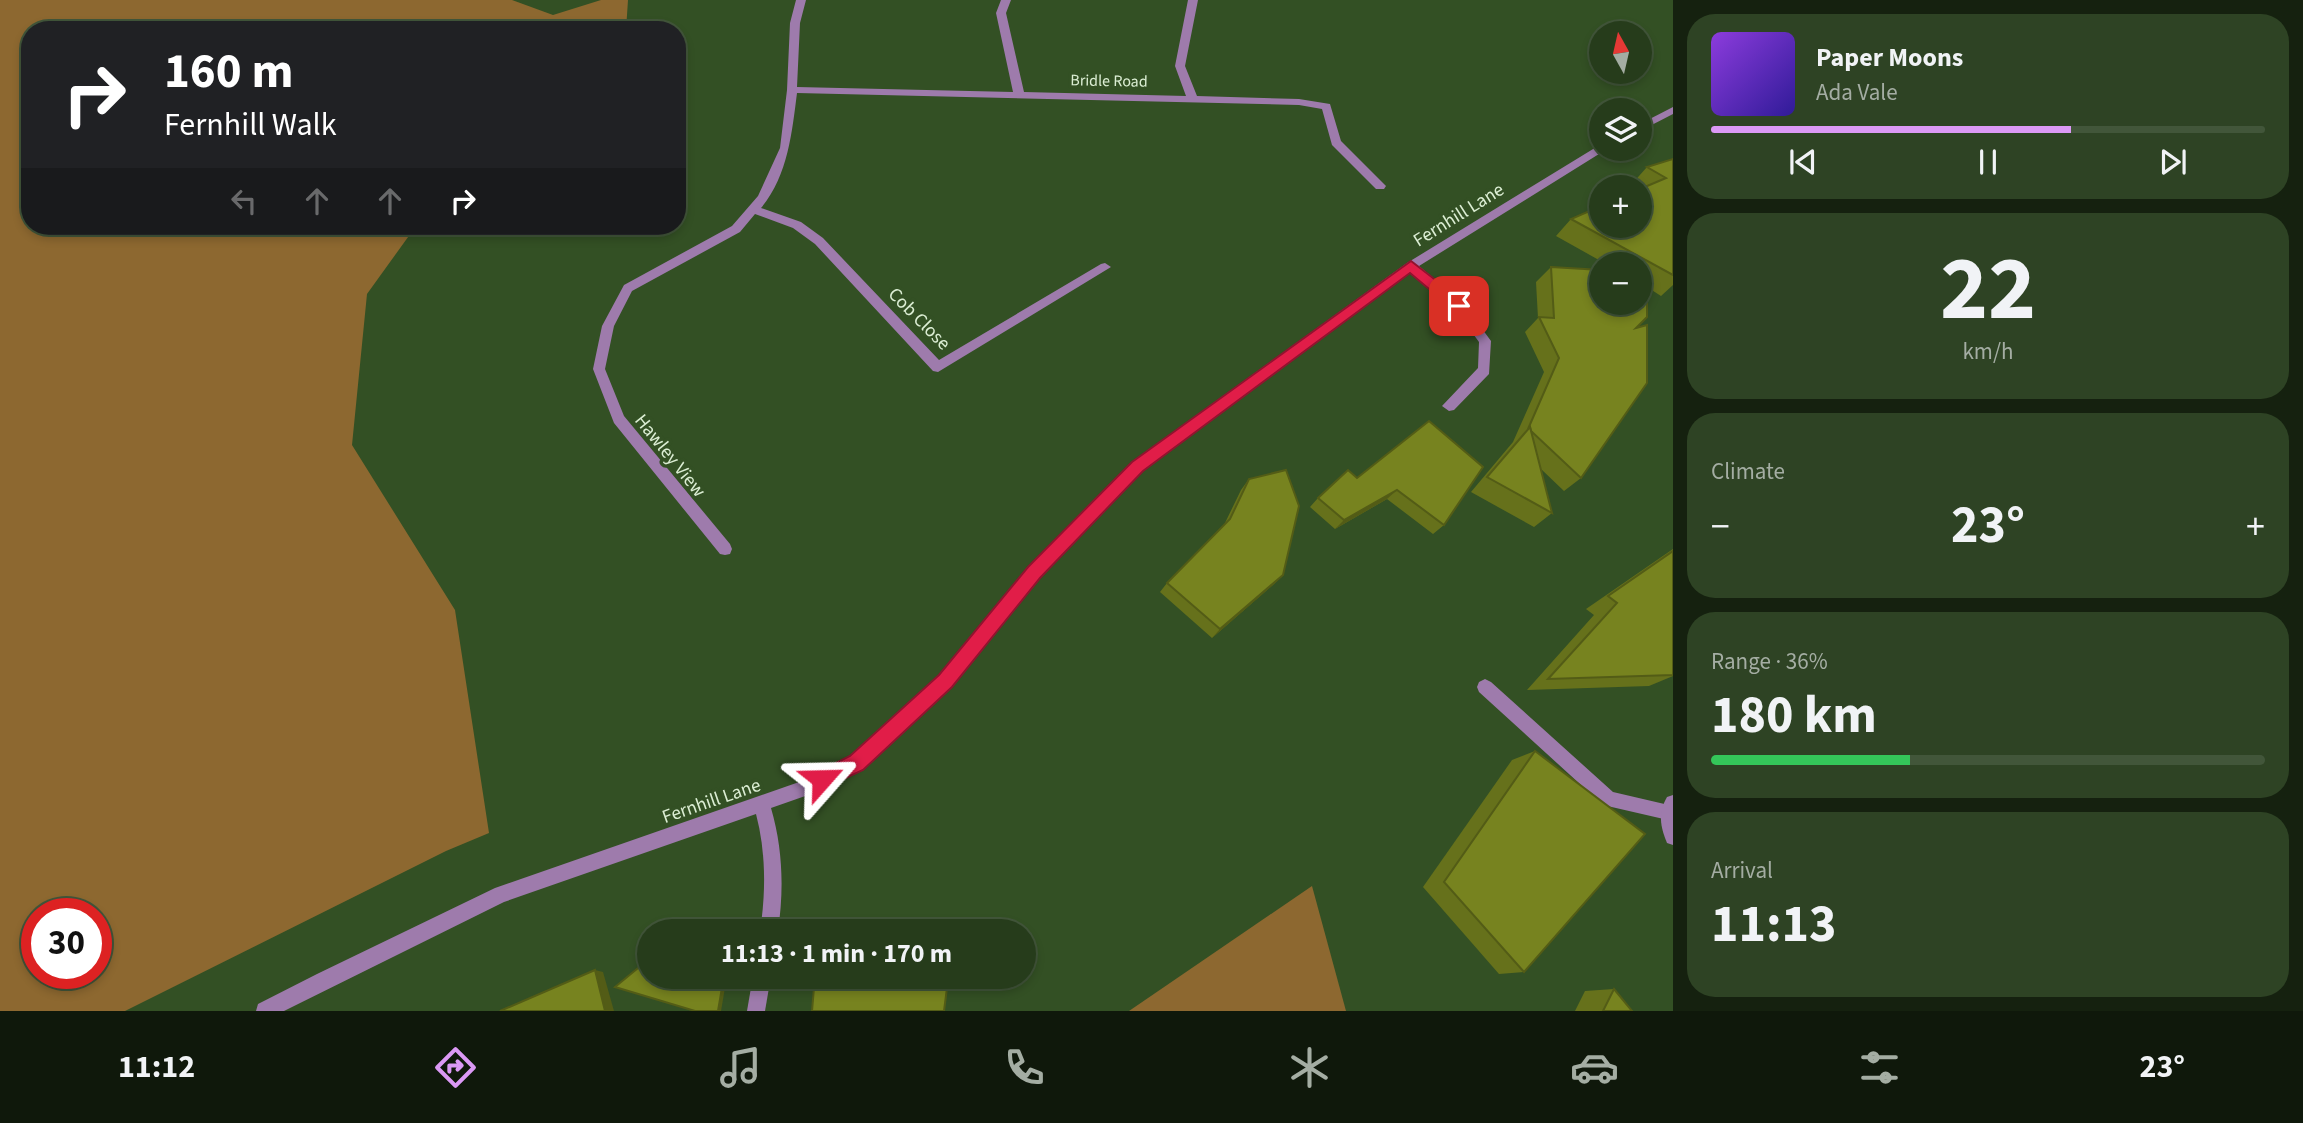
<!DOCTYPE html>
<html lang="en">
<head>
<meta charset="utf-8">
<style>
	body { margin:0; font-family:"Source Sans 3",sans-serif; background:#2e4324; color:#f1f3f6; height:100vh; display:flex; flex-direction:column; font-size:26px; white-space:nowrap }
	* { box-sizing:border-box; margin:0 }
	p { font-size:23px; color:#a4ada3 }
	.icon { flex:none; width:38px; height:38px; fill:none; stroke:currentColor; stroke-width:2; stroke-linecap:round; stroke-linejoin:round }
	.map { position:relative; flex:1; overflow:hidden }
	.side { display:flex; flex-direction:column; gap:14px; padding:14px; background:#15210f; width:630px }
	.side>* { flex:none }
	.top-card { position:absolute; left:21px; top:21px; width:665px; height:214px; border-radius:28px; box-shadow:0 4px 10px #0003,0 0 0 2px #42563a; background:#202124; color:#fff; overflow:hidden }
	.needle { width:46px; rotate:352deg }
	.fabs { position:absolute; left:1589px; top:21px; display:grid; gap:14px }
	.fabs a { display:grid; place-items:center; width:63px; height:63px; border-radius:50%; background:#263c1b; box-shadow:0 4px 10px #0003,0 0 0 2px #42563a; font-size:35px }
	.speed { position:absolute; left:21px; top:898px; display:flex; gap:14px; font-size:35px; font-weight:700; text-align:center }
	.speed>* { display:grid; place-content:center; width:91px; height:91px; border-radius:50%; background:#263c1b; box-shadow:0 4px 10px #0003,0 0 0 2px #42563a; line-height:1 }
	.speed .limit { border:10px solid #d22; background:#fff; color:#111 }
	.pin { position:absolute; display:grid; place-items:center; width:60px; height:60px; color:#fff; margin:-30px; border-radius:14px; box-shadow:0 4px 10px #0006 }
	.me { position:absolute; width:77px; margin:-38px; rotate:65deg; stroke-linejoin:round; filter:drop-shadow(0 0 5px #0008) }
	.turn { display:flex; align-items:center; gap:24px; height:147px; padding:0 28px; font-size:32px }
	.turn .icon { width:91px; height:91px; stroke-width:2.5 }
	.turn b { display:block; font-size:49px; line-height:60px }
	.lanes { display:flex; align-items:center; height:66px; padding:0 28px; background:#0003; justify-content:center; gap:35px; direction:ltr }
	.lanes .off { opacity:.35 }
	.big { font-size:52px; font-weight:700; line-height:1.1 }
	.side .tile { flex:1; display:flex; flex-direction:column; justify-content:center; gap:10px; min-width:0; padding:0 24px; border-radius:28px; background:#2e4324 }
	.side .dial { align-items:center; gap:0 }
	.dial b { font-size:91px; line-height:1 }
	.song { display:flex; align-items:center; gap:21px }
	.cover { width:84px; height:84px; border-radius:10px; background:linear-gradient(135deg,hsl(270 70% 55%),hsl(250 70% 35%)) }
	.played { height:7px; border-radius:4px; background:linear-gradient(90deg,#db99f5 65%,#42563a 65%) }
	.keys { display:flex; justify-content:space-around; direction:ltr }
	.heat { display:flex; justify-content:space-between; align-items:center; font-size:38px; direction:ltr }
	.charge { height:10px; border-radius:5px; background:linear-gradient(90deg,#34c759 36%,#42563a 0) }
	.trip { position:absolute; left:637px; top:919px; width:399px; height:70px; border-radius:35px; background:#263c1b; box-shadow:0 4px 10px #0003,0 0 0 2px #42563a; font-weight:700; line-height:70px; text-align:center }
	.tab-bar { display:flex; height:112px; justify-content:space-around; align-items:center; background:#0f180b; color:#a4ada3 }
	.tab-bar .icon { width:49px; height:49px }
	.tab-bar .current { color:#db99f5 }
	.tab-bar b { font-size:32px; color:#f1f3f6 }
	main { display:flex; flex:1; min-height:0 }
	.map>svg:first-child { display:block }
	.green { fill:#8d6830; fill-rule:evenodd }
	.lines { fill:none; stroke-linecap:round; stroke-linejoin:round }
	.service { fill:#9e7bac; fill-rule:evenodd }
	.minor { fill:#9e7bac; fill-rule:evenodd }
	.wall { fill:#66711b }
	.shaded-wall { fill:#535c16 }
	.building { fill:#77831f; stroke:#535c16; stroke-width:2 }
	.route { fill:#e11d48; stroke:#92132f; stroke-width:2 }
	.labels { text-anchor:middle; stroke-width:7; stroke-linejoin:round; paint-order:stroke }
	.far-street-label { font-size:16px; fill:#dceed4; stroke:#335024 }
	.street-label { font-size:19px; fill:#dceed4; stroke:#335024 }
</style>
</head>
<body>
<main>
<div class="map">
<svg width="1673" height="1011" viewBox="0 0 1673 1011">
	<rect width="100%" height="100%" fill="#335024"/>
	<!-- green -->
	<g class="green">
		<path d="M 0,0 L 512,0 L 553,15 L 601,0 L 628,0 L 626,30 L 30,30 L 30,226 L 416,226 L 367,294 L 352,445 L 455,610 L 489,833 L 446,851 L 125,1011 L 0,1011 ZM 37,914 L 96,914 L 96,973 L 37,973 Z"/>
		<path d="M 1312,886 L 1346,1011 L 1129,1011 Z"/>
	</g>
	<g class="lines">
		<!-- service -->
		<path class="service" d="M 1485,679 L 1491,682 L 1613,792 L 1673,806 L 1673,818 L 1668,820 L 1603,805 L 1479,692 L 1477,687 L 1479,682 Z"/>
		<!-- minor -->
		<g class="minor">
			<path d="M 796,0 L 806,0 L 800,23 L 797,87 L 1013,92 L 996,13 L 1001,0 L 1011,0 L 1006,13 L 1024,92 L 1186,96 L 1175,66 L 1188,0 L 1198,0 L 1185,66 L 1197,96 L 1299,99 L 1330,104 L 1341,141 L 1386,186 L 1384,189 L 1376,189 L 1332,145 L 1322,109 L 1299,105 L 797,93 C 792,132 788,176 761,208 L 801,222 L 823,238 L 939,360 L 1101,264 L 1105,263 L 1111,267 L 938,372 L 933,371 L 815,244 L 793,228 L 755,214 L 740,232 L 632,291 L 614,326 L 605,369 L 624,416 L 730,544 L 732,549 L 730,554 L 725,555 L 720,554 L 614,423 L 593,369 L 602,326 L 624,285 L 732,226 L 758,196 L 780,148 L 787,90 L 790,23 Z"/>
			<path d="M 1673,107 L 1673,114 L 1640,131 L 1640,124 Z"/>
			<path d="M 1598,146 L 1607,149 L 1419,266 L 1463,303 L 1491,341 L 1489,374 L 1454,410 L 1449,411 L 1442,406 L 1478,368 L 1479,342 L 1455,309 L 1411,272 L 1142,470 L 1039,577 L 951,686 L 863,769 L 811,794 L 771,808 C 783,849 784,890 778,931 L 760,931 C 766,892 766,852 756,814 L 504,902 L 284,1011 L 256,1011 L 258,1004 L 317,974 L 495,888 L 802,781 L 851,757 L 939,676 L 1029,567 L 1132,462 L 1407,263 Z"/>
			<path d="M 1673,795 L 1673,845 L 1667,843 C 1660,826 1658,813 1667,797 Z"/>
			<path d="M 753,976 L 771,976 L 765,1011 L 747,1011 Z"/>
		</g>
	</g>
	<!-- wall -->
	<g class="wall">
		<path d="M 1673,159 L 1673,285 L 1661,296 L 1647,287 L 1636,328 L 1581,478 L 1564,491 L 1541,469 L 1552,513 L 1534,527 L 1471,492 L 1513,442 L 1544,372 L 1525,332 L 1538,318 L 1536,282 L 1551,267 L 1640,303 L 1640,264 L 1606,264 L 1556,236 L 1571,219 L 1640,226 L 1640,187 L 1635,187 L 1631,185 L 1647,167 Z"/>
		<path d="M 1429,421 L 1444,525 L 1433,534 L 1387,499 L 1335,529 L 1310,507 L 1318,498 L 1357,478 Z"/>
		<path d="M 1249,479 L 1283,575 L 1274,584 L 1212,638 L 1160,592 L 1167,583 L 1224,525 L 1241,490 Z"/>
		<path d="M 1673,549 L 1673,676 L 1649,686 L 1527,690 L 1594,615 L 1586,609 Z"/>
		<path d="M 1535,751 L 1524,972 L 1499,974 L 1423,887 L 1512,760 Z"/>
		<path d="M 1614,989 L 1632,1011 L 1575,1011 L 1585,991 Z"/>
	</g>
	<!-- shaded-wall -->
	<g class="shaded-wall">
		<path d="M 1397,490 L 1387,499 L 1335,529 L 1344,520 Z"/>
		<path d="M 1283,575 L 1274,584 L 1212,638 L 1220,629 Z"/>
		<path d="M 595,970 L 603,972 L 614,1011 L 605,1011 Z"/>
		<path d="M 724,976 L 727,976 L 721,1011 L 718,1011 Z"/>
	</g>
	<!-- building -->
	<g class="building">
		<path d="M 1673,159 L 1673,275 L 1571,219 L 1601,206 L 1601,226 L 1640,226 L 1640,189 L 1666,178 L 1647,167 Z"/>
		<path d="M 1551,267 L 1601,270 L 1601,303 L 1640,303 L 1640,273 L 1647,273 L 1647,317 L 1636,328 L 1647,325 L 1647,383 L 1581,478 L 1531,431 L 1530,427 L 1528,429 L 1559,358 L 1539,317 L 1554,318 Z"/>
		<path d="M 1429,421 L 1483,467 L 1444,525 L 1397,490 L 1344,520 L 1318,498 L 1348,470 L 1357,478 Z"/>
		<path d="M 1530,427 L 1552,513 L 1487,477 Z"/>
		<path d="M 1286,470 L 1299,506 L 1283,575 L 1220,629 L 1167,583 L 1230,519 L 1249,479 Z"/>
		<path d="M 1673,551 L 1673,675 L 1548,679 L 1617,603 L 1608,596 Z"/>
		<path d="M 1535,751 L 1645,834 L 1524,972 L 1444,882 Z"/>
		<path d="M 649,959 L 649,976 L 724,976 L 718,1011 L 695,1011 L 615,987 Z"/>
		<path d="M 595,970 L 605,1011 L 500,1011 Z"/>
		<path d="M 815,976 L 893,976 L 947,988 L 944,1011 L 812,1011 Z"/>
		<path d="M 1614,989 L 1632,1011 L 1603,1011 Z"/>
	</g>
	<!-- route -->
	<path class="route" d="M 1411,261 L 1464,302 L 1464,310 L 1454,310 L 1410,273 L 1143,471 L 1040,578 L 952,687 L 863,770 L 822,789 L 816,786 L 813,779 L 816,773 L 850,756 L 939,675 L 1028,567 L 1132,462 Z"/>
	<g class="labels">
		<!-- far-street labels -->
		<g class="far-street-label">
			<text transform="translate(1109 80) rotate(1)" y="6">Bridle Road</text>
		</g>
		<!-- street labels -->
		<g class="street-label">
			<text transform="translate(1458 214) rotate(-32)" y="7">Fernhill Lane</text>
			<text transform="translate(920 318) rotate(45)" y="7">Cob Close</text>
			<text transform="translate(671 455) rotate(51)" y="7">Hawley View</text>
			<text transform="translate(711 800) rotate(-19)" y="7">Fernhill Lane</text>
		</g>
	</g>
</svg>
<div class="fabs">
<a><svg class="needle" viewBox="-14 -14 28 28"><path d="M0-13l5 13h-10z" fill="#e53935"/><path d="M0 13l5-13h-10z" fill="#a4ada3"/></svg></a>
<a><svg class="icon" aria-label="layers" viewBox="0 0 24 24"><path d="M12 4l9 5-9 5-9-5zM3 14l9 5 9-5"/></svg></a>
<a>+</a>
<a>−</a>
</div>
<div class="speed"><div class="limit">30</div></div>
<div class="pin" style="left:1459px;top:306px;background:#d93025"><svg class="icon" aria-label="arrive" viewBox="0 0 24 24"><path d="M6 21V4h12l-3 4 3 4H6"/></svg></div>
<svg class="me" style="left:822px;top:779px" viewBox="-20 -20 40 40"><path d="M0-17L14 15 0 8-14 15z" fill="#e11d48" stroke="#fff" stroke-width="4"/></svg>
<div class="trip">11:13 · 1 min · 170 m</div>
<div class="top-card">
<div class="turn"><svg class="icon" aria-label="right" viewBox="0 0 24 24"><path d="M7 20v-9h11M14 6l5 5-5 5"/></svg><div><b>160 m</b>Fernhill Walk</div></div>
<div class="lanes"><svg class="icon off" aria-label="left" viewBox="0 0 24 24"><path d="M17 20v-9H6M10 6l-5 5 5 5"/></svg><svg class="icon off" aria-label="ahead" viewBox="0 0 24 24"><path d="M12 20V5M6 11l6-6 6 6"/></svg><svg class="icon off" aria-label="ahead" viewBox="0 0 24 24"><path d="M12 20V5M6 11l6-6 6 6"/></svg><svg class="icon" aria-label="right" viewBox="0 0 24 24"><path d="M7 20v-9h11M14 6l5 5-5 5"/></svg></div>
</div>
</div>
<section class="side">
<div class="tile">
<div class="song"><i class="cover"></i><div><b>Paper Moons</b><p>Ada Vale</p></div></div>
<div class="played"></div>
<div class="keys"><svg class="icon" aria-label="previous" viewBox="0 0 24 24"><path d="M18 5L8 12l10 7zM5 5v14"/></svg><svg class="icon" aria-label="pause" viewBox="0 0 24 24"><path d="M8 5v14M16 5v14"/></svg><svg class="icon" aria-label="next" viewBox="0 0 24 24"><path d="M6 5l10 7-10 7zM19 5v14"/></svg></div>
</div>
<div class="tile dial"><b>22</b><p>km/h</p></div>
<div class="tile"><p>Climate</p>
<div class="heat"><a>−</a><b class="big">23°</b><a>+</a></div>
</div>
<div class="tile"><p>Range · 36%</p><b class="big">180 km</b><div class="charge"></div></div>
<div class="tile"><p>Arrival</p><b class="big">11:13</b></div>
</section>
</main>
<nav class="tab-bar">
<b>11:12</b>
<svg class="icon current" aria-label="directions" viewBox="0 0 24 24"><path d="M12 3l9 9-9 9-9-9zM9 14v-3h6M13 9l2 2-2 2"/></svg>
<svg class="icon" aria-label="music" viewBox="0 0 24 24"><path d="M9 18V5l10-2v13"/><circle cx="6" cy="18" r="3"/><circle cx="16" cy="16" r="3"/></svg>
<svg class="icon" aria-label="phone" viewBox="0 0 24 24"><path d="M5 4h4l2 5-3 2q2 4 5 5l2-3 5 2v4C11 20 4 13 5 4z"/></svg>
<svg class="icon" aria-label="climate" viewBox="0 0 24 24"><path d="M12 3v18M4 7l16 10M4 17L20 7"/></svg>
<svg class="icon" aria-label="car" viewBox="0 0 24 24"><path d="M5 17H2v-5l4-1 3-4h7l3 4 3 1v5h-3M9 17h6M6 11h13"/><circle cx="7" cy="17" r="2"/><circle cx="17" cy="17" r="2"/></svg>
<svg class="icon" aria-label="filters" viewBox="0 0 24 24"><path d="M4 7h16M4 17h16"/><circle cx="9" cy="7" r="2"/><circle cx="15" cy="17" r="2"/></svg>
<b>23°</b>
</nav>
</body>
</html>
